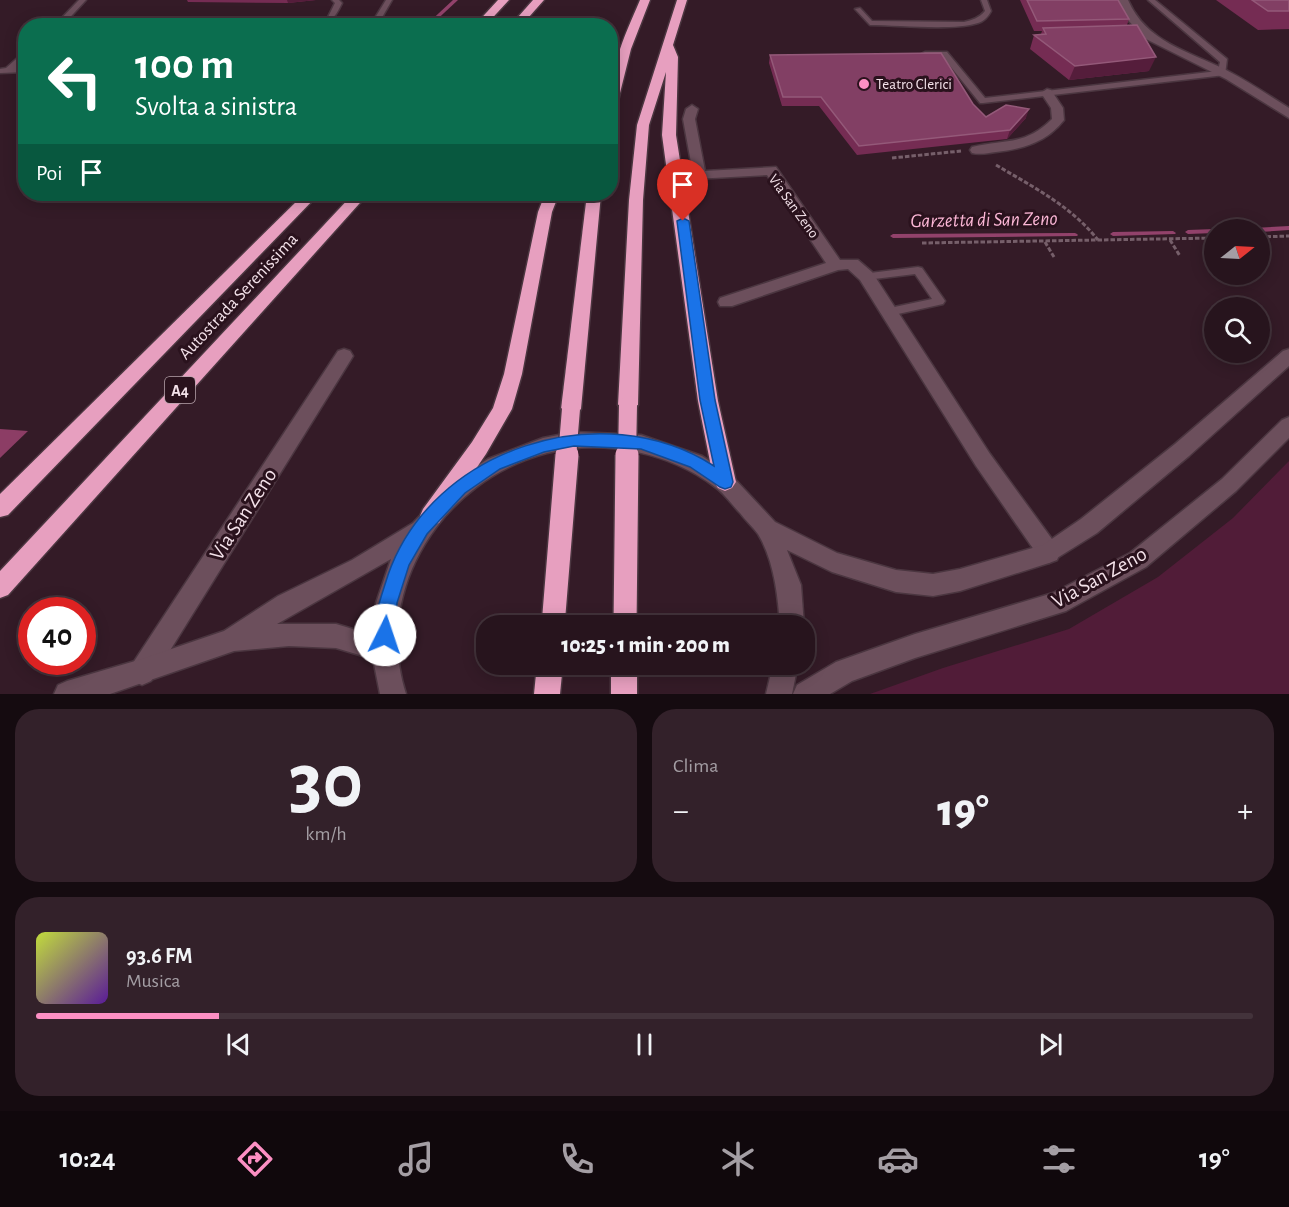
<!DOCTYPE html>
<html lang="it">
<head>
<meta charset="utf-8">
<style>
	body { margin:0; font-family:"Alegreya Sans",sans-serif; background:#33212a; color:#f1f3f6; height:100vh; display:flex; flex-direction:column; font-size:22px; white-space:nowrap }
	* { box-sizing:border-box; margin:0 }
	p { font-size:20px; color:#a49ea4 }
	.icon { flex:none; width:33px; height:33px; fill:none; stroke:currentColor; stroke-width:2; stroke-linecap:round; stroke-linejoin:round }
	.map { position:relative; height:694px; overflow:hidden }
	.side { display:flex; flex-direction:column; gap:15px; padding:15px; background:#150b10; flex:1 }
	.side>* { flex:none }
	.hud { position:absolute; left:18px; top:18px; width:600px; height:183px; border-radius:24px; box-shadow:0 3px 15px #0003,0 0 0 2px #43333b; background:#0b6e4f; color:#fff; overflow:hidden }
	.needle { width:39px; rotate:72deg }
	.buttons { position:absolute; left:1204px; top:219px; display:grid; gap:12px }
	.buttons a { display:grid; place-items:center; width:66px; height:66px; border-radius:50%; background:#27141d; box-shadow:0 3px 15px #0003,0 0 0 2px #43333b; font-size:30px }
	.speed { position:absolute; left:18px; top:597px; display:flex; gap:12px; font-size:30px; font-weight:700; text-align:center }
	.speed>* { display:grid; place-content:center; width:78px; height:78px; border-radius:50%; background:#27141d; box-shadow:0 3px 15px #0003,0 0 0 2px #43333b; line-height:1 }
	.speed .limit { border:9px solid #d22; background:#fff; color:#111 }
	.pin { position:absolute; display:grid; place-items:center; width:51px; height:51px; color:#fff; margin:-62px -26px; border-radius:50% 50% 50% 0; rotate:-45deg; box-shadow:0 0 6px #0007 }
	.pin .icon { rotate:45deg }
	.me { position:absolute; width:66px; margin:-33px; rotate:4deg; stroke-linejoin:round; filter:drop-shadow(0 0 4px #0008) }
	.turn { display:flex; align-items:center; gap:21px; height:126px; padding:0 18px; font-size:27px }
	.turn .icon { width:78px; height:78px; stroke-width:2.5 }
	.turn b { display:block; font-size:42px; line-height:51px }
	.then { display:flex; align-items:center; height:57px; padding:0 18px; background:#0003; gap:12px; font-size:22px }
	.big { font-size:45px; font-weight:800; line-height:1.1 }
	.side .widget { flex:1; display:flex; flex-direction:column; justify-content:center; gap:9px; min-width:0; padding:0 21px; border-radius:24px; background:#33212a }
	.side .dial { align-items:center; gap:0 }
	.dial b { font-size:78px; line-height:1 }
	.song { display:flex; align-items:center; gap:18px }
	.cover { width:72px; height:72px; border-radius:9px; background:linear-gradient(135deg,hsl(70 70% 55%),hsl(270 70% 35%)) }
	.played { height:6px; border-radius:3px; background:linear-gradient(90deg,#fc8fc3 15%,#43333b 15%) }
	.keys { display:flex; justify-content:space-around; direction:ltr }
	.heat { display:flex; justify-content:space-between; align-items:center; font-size:33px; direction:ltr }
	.side .tiles { flex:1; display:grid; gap:15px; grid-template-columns:1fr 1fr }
	.widget:last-child { grid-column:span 2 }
	.trip { position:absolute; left:476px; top:615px; width:339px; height:60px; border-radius:24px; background:#27141d; box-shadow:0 3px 15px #0003,0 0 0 2px #43333b; font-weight:800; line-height:60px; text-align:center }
	.tabs { display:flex; height:96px; justify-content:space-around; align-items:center; background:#10080c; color:#a49ea4 }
	.tabs .icon { width:42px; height:42px }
	.tabs .on { color:#fc8fc3 }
	.tabs b { font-size:27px; color:#f1f3f6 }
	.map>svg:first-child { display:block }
	.green { fill:#511c38 }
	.forest { fill:#8c3d65 }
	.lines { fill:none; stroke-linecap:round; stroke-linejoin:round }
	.stream { fill:#92426b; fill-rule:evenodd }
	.lane-casing { stroke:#4b3640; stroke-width:3 }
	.street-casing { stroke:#4b3640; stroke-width:3 }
	.secondary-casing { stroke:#4b3640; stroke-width:3 }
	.highway-casing { stroke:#4b3640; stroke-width:3 }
	.path { stroke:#765f6a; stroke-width:3; stroke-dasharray:4.5 2; stroke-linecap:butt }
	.lane { fill:#6c4f5c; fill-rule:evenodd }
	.street { fill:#6c4f5c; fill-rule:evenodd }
	.secondary { fill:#6c4f5c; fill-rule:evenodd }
	.highway { fill:#e79fbf; fill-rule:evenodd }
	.highway-bridge-far1-casing { stroke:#4b3640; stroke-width:21; stroke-linecap:butt }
	.highway-bridge-casing { stroke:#4b3640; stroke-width:26; stroke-linecap:butt }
	.highway-bridge-far1 { stroke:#e79fbf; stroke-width:18 }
	.highway-bridge { stroke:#e79fbf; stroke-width:23 }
	.wall { fill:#752c53 }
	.shaded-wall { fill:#551d3b }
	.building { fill:#823f64; stroke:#945979; stroke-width:1.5 }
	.route { fill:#1a73e8; stroke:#114b97; stroke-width:1.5 }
	.poi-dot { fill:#fc8fc3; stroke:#2a121d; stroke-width:2 }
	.labels { text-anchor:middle; stroke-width:6; stroke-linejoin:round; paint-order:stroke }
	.far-poi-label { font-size:15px; fill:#f4e2ea; stroke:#2a121d; text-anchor:start }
	.far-street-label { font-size:15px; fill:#f4e2ea; stroke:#2a121d }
	.shield { fill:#2a121d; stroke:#b7a4ac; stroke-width:1.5 }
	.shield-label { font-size:16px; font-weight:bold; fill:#f4e2ea }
	.street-label { font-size:18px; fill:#f4e2ea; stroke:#2a121d }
	.water-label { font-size:20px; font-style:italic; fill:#fbb6d5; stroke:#2a121d }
	.near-street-label { font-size:21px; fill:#f4e2ea; stroke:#2a121d }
</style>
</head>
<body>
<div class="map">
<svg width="1289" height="694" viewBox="0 0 1289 694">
	<rect width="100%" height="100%" fill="#341b27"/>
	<!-- green -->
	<path class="green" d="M 1289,461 L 1289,694 L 870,694 L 943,668 L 1069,629 L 1158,577 L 1233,518 Z"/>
	<!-- forest -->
	<path class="forest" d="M 0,429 L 28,431 L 0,458 Z"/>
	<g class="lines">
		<!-- stream -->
		<g class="stream">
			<path d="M 453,0 L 458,0 L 430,26 L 425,26 Z"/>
			<path d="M 1289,226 L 1289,230 L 1260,232 L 1260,230 L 1250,230 L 1253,228 Z"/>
			<path d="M 1215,229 L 1217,230 L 1215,230 L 1215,233 L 1188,234 L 1185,232 L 1188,230 Z"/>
			<path d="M 1173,231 L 1176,233 L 1175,234 L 1113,236 L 1110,234 L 1113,232 Z"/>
			<path d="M 1075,233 L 1077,234 L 1078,235 L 1077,236 L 893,238 L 890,236 L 893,234 Z"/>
		</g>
		<defs>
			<g id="lane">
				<path d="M 79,0 L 86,0 L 62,26 L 54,26 Z"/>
				<path d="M 332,0 L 339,0 L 342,3 C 335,18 329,26 311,26 L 328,17 L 335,3 Z"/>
				<path d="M 386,0 L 392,0 L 377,26 L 370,26 Z"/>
				<path d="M 981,0 L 987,0 L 991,11 C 988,17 984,21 978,23 C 954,31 897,25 870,25 L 855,9 L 860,8 L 872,21 L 964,22 C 972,20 979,18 985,11 Z"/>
				<path d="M 1148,0 L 1155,0 L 1227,59 L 1225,75 L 983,103 L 980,103 L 942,56 L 925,56 L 921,54 L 925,52 L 947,52 L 985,98 L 1218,71 L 1220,62 Z"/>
				<path d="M 23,53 L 26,53 L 26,59 L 16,68 L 26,68 L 26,72 L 0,73 L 0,69 L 6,68 Z"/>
				<path d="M 918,267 L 922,268 L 943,298 L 945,301 L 943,304 L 889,316 L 885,315 L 883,312 L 885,309 L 932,299 L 915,274 L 866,280 L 862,278 L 861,276 L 862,274 Z"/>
			</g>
			<g id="street">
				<path d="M 1047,89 L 1051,90 L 1063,108 L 1064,120 C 1047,142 1023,149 996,152 C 988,153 980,155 972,153 L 970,150 L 972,147 C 1005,139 1025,146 1052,119 L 1051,108 L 1041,93 Z"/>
				<path d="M 692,105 L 698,109 L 695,119 L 705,171 L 776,167 L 840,260 L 858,260 L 872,272 L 990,454 L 1057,546 L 1060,553 L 1057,560 L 1049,563 L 1041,560 L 976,466 L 860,280 L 848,269 L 838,270 L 732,306 L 720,306 L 718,302 L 720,298 L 826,263 L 767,175 L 694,179 L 683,119 L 686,109 Z"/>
				<path d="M 344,349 L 350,351 L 353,356 L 350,361 L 151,681 L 142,685 L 133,681 L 129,672 L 133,663 L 338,351 Z"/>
			</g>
			<g id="secondary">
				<path d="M 1118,0 L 1128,0 C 1146,42 1188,51 1226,70 C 1248,81 1268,95 1289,108 L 1289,118 L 1226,79 L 1146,39 L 1125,17 Z"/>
				<path d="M 1289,349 L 1289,366 L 1189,456 L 1097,533 L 1049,563 L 960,591 L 933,596 L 896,592 L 832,572 L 787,550 L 801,585 L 804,626 L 780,626 C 778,596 774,560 758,534 C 753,527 745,520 740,513 C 732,505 725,494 715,487 C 669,452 604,439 547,453 C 443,480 372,589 406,694 L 380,694 L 373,659 L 336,648 L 289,646 L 234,651 L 110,694 L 54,694 L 58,685 L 67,681 L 142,659 L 224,631 L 278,596 L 352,560 L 413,523 L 452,482 L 488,459 L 543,438 L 574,432 L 641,435 L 702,456 L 732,476 L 775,522 L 837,553 L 896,570 L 933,574 L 960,569 L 1043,545 L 1081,519 L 1175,444 L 1283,351 ZM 391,559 L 376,603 L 373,635 L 336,624 L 277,624 Z"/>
				<path d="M 1289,417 L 1289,438 L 1236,491 L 1146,567 L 1066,611 L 915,658 L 852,681 L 830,694 L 793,694 L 797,685 L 836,662 L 915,634 L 1053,593 L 1130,553 L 1222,479 L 1282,420 Z"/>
				<path d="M 773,664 L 798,664 L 792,694 L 766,694 Z"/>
			</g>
			<g id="highway">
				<path d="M 498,0 L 509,0 L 485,26 L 474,26 Z"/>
				<path d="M 533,0 L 544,0 L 521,26 L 510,26 Z"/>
				<path d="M 640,0 L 650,0 L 631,49 L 616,109 L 610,113 C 610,66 622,42 640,0 Z"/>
				<path d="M 677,0 L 687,0 L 673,45 L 678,57 L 676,135 L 718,401 L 736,482 L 732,488 L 725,491 L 718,488 L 714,482 L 698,401 L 662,135 L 666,72 L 649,125 L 643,200 L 638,405 L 635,410 L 628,412 L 621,410 L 618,405 L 629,200 L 637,125 Z"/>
				<path d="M 304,194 L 319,194 L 8,515 L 0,517 L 0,494 Z"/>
				<path d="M 353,194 L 368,194 L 8,595 L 0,598 L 0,571 Z"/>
				<path d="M 545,194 L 559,194 L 552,212 L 522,374 L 512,409 L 486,454 L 439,523 L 431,525 L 423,523 L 420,516 L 423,509 L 472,442 L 493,408 L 504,374 L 538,212 Z"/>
				<path d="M 587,194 L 601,194 L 581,409 L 578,414 L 571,416 L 564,414 L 561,409 Z"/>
				<path d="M 537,664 L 563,664 L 560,694 L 534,694 Z"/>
				<rect x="611" y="664" width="26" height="30"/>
			</g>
		</defs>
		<!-- lane casing -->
		<use href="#lane" class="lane-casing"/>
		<!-- street casing -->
		<use href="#street" class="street-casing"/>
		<!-- secondary casing -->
		<use href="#secondary" class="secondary-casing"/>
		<!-- highway casing -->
		<use href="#highway" class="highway-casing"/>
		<!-- path -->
		<g class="path">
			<path d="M 892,158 L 961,151"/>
			<path d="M 996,165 C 1033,187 1071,206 1098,240"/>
			<path d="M 1260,237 L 1289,236"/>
			<path d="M 1170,240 L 1180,256"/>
			<path d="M 1045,242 L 1054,257"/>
			<path d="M 922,243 L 1215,238"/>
		</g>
		<!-- lane -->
		<use href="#lane" class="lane"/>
		<!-- street -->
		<use href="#street" class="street"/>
		<!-- secondary -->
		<use href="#secondary" class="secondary"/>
		<!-- highway -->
		<use href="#highway" class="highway"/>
		<defs>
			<g id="highway-bridge-far1">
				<path d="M 567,457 L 571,409"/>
				<path d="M 627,457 L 628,405"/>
			</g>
			<g id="highway-bridge">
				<path d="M 553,626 L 567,455"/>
				<path d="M 625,626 L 627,455"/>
			</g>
		</defs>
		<!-- highway-bridge-far1 casing -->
		<use href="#highway-bridge-far1" class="highway-bridge-far1-casing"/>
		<!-- highway-bridge casing -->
		<use href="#highway-bridge" class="highway-bridge-casing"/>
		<!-- highway-bridge-far1 -->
		<use href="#highway-bridge-far1" class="highway-bridge-far1"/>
		<!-- highway-bridge -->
		<use href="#highway-bridge" class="highway-bridge"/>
	</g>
	<!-- wall -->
	<g class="wall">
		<path d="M 187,0 L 316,0 L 288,3 L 188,2 Z"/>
		<path d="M 1020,0 L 1118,0 L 1129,19 L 1127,25 L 1149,71 L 1069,80 L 1030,49 L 1034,35 L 1041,34 L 1042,31 L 1034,31 Z"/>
		<path d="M 1216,0 L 1289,0 L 1289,29 L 1258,30 Z"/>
		<path d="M 770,55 L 973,104 L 986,117 L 1026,118 L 1007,139 L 857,155 L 819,106 L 782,106 L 769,63 Z"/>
	</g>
	<!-- shaded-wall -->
	<g class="shaded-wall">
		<path d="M 287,0 L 316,0 L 288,3 Z"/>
		<path d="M 1156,57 L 1149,71 L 1069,80 L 1075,66 Z"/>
		<path d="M 1029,109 L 1026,118 L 1007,139 L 1010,130 Z"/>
	</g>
	<!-- building -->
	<g class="building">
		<path d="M 1027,0 L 1118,0 L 1129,19 L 1037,21 Z"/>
		<path d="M 1252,0 L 1289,0 L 1289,11 L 1268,11 Z"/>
		<path d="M 1137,25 L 1156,57 L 1075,66 L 1034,35 L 1046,34 L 1043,28 Z"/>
		<path d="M 941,53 L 973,104 L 986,117 L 1006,105 L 1029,109 L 1010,130 L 859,146 L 821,97 L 783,97 L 770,55 Z"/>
	</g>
	<!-- route -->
	<path class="route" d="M 683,218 L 689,221 L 715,400 L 733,482 L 731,487 L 725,489 L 720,487 L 690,467 L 641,449 L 574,446 L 544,452 L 500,469 L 465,493 L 427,534 L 409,565 L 397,603 L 395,635 L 392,642 L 385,644 L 379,642 C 370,622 382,595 388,575 C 432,448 602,394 714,466 L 700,400 L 677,221 Z"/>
	<!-- markers -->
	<circle class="poi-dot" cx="864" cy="84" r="6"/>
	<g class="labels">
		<!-- far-poi labels -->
		<g class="far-poi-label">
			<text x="876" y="89">Teatro Clerici</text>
		</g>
		<!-- far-street labels -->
		<g class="far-street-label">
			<text transform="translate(794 206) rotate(54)" y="5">Via San Zeno</text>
		</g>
		<!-- shield labels -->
		<rect class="shield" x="165" y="377" width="30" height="26" rx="4.5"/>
		<g class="shield-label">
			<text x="180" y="396">A4</text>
		</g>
		<!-- street labels -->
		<g class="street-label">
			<text transform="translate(238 296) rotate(-47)" y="6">Autostrada Serenissima</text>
		</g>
		<!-- water labels -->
		<g class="water-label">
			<text transform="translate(984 219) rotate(-1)" y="7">Garzetta di San Zeno</text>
		</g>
		<!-- near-street labels -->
		<g class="near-street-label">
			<text transform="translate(243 514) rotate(-57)" y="7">Via San Zeno</text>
			<text transform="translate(1099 577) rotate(-29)" y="7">Via San Zeno</text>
		</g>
	</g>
</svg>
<div class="buttons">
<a><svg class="needle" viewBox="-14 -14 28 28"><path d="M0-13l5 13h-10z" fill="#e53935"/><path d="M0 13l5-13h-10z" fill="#a49ea4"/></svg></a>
<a><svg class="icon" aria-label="search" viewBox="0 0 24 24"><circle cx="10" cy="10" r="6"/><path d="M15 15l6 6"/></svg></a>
</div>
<div class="speed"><div class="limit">40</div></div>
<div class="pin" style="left:683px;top:221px;background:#d93025"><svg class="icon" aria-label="arrive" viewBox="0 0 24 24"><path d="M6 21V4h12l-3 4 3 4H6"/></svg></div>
<svg class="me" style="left:385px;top:635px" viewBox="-20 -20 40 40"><circle r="19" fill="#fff"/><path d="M0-13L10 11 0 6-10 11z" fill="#1a73e8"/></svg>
<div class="trip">10:25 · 1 min · 200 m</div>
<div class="hud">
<div class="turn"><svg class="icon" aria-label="left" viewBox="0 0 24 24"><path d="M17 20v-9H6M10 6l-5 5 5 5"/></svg><div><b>100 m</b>Svolta a sinistra</div></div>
<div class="then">Poi<svg class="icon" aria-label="arrive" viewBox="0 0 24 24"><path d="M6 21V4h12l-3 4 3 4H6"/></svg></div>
</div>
</div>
<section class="side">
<div class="tiles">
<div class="widget dial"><b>30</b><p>km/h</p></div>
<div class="widget"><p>Clima</p>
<div class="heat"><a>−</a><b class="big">19°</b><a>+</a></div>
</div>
<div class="widget">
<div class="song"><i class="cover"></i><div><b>93.6 FM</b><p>Musica</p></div></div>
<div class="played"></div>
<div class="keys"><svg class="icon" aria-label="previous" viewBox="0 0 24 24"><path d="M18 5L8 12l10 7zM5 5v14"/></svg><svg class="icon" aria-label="pause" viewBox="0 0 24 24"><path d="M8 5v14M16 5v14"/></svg><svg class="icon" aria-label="next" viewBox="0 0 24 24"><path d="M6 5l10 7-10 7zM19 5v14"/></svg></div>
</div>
</div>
</section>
<nav class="tabs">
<b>10:24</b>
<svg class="icon on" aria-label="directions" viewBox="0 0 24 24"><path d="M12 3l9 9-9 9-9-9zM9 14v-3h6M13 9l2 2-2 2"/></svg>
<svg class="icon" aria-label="music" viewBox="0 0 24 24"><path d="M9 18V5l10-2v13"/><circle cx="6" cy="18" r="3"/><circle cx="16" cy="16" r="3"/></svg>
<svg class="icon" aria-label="phone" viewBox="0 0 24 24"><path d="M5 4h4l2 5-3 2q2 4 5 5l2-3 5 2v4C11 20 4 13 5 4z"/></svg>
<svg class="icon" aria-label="climate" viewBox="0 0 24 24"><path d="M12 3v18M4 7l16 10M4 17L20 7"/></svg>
<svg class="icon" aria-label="car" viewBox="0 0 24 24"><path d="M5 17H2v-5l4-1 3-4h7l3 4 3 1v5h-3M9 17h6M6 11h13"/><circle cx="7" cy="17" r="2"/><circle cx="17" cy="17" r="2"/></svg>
<svg class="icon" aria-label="filters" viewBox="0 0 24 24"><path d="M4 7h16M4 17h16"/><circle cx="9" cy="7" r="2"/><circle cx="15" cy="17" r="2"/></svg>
<b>19°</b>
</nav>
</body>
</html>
